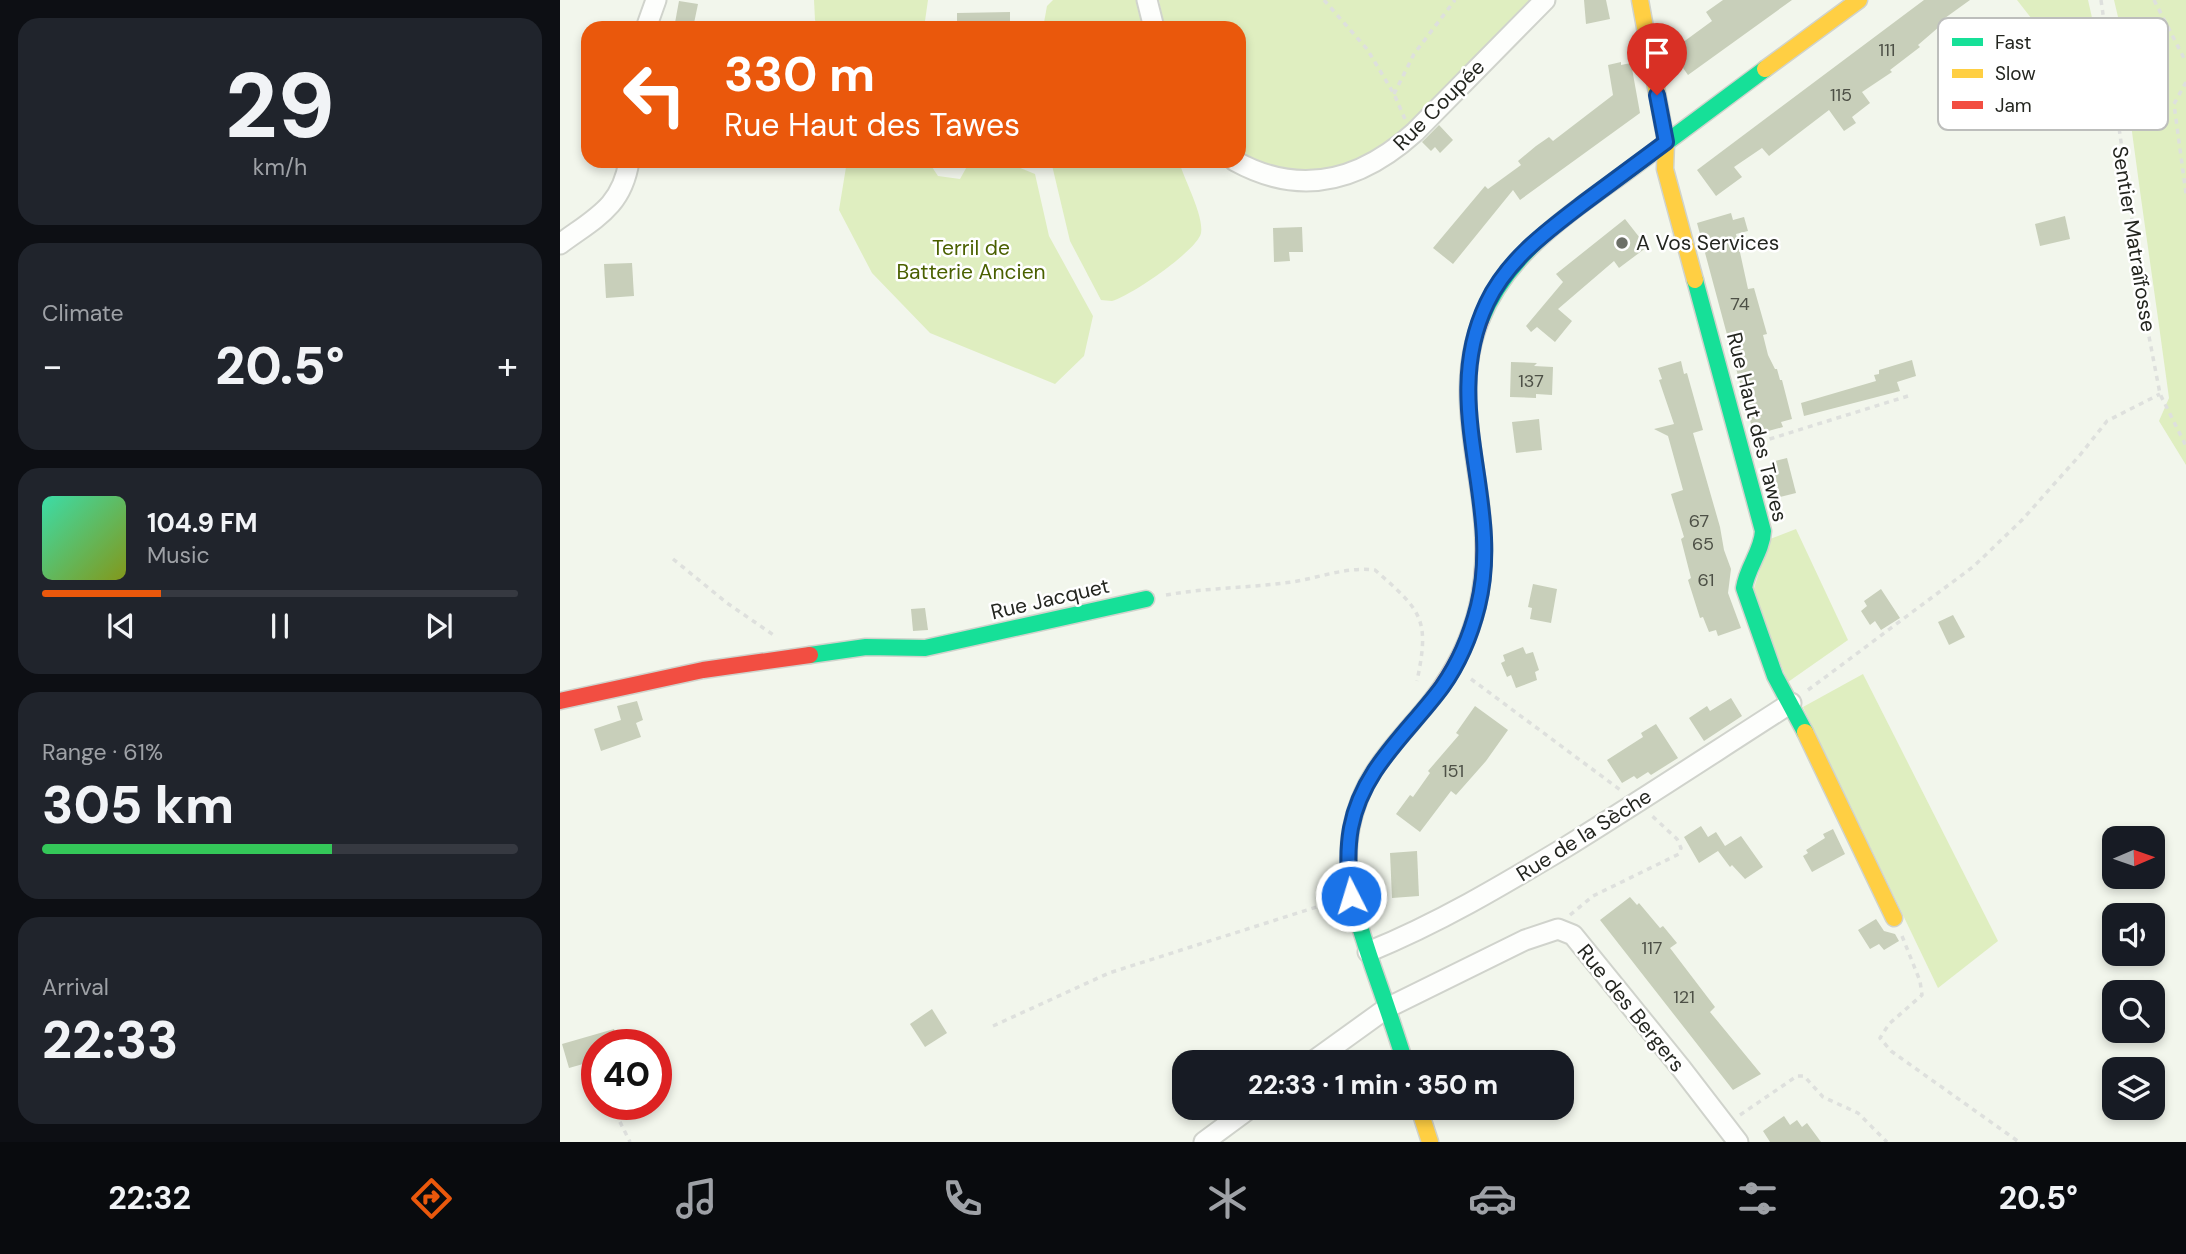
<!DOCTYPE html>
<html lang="en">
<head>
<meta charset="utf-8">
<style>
	body { margin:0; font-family:"DM Sans",sans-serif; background:#20242c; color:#f1f3f6; height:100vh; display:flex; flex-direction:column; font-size:26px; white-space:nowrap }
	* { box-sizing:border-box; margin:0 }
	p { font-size:23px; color:#9ea1a6 }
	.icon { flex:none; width:38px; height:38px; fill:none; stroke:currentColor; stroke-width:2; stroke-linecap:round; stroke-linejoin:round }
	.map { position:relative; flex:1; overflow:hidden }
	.details { display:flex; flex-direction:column; gap:18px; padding:18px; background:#0d0f14; width:560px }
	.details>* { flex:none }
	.top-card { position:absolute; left:21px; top:21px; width:665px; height:147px; border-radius:21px; box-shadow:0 4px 10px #0003; background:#ea580c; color:#fff; overflow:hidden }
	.needle { width:46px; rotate:88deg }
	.controls { position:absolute; left:1542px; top:826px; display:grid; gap:14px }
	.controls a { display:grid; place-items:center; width:63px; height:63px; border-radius:14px; background:#171b24; box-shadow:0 4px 10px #0003; font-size:35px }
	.speed { position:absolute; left:21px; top:1029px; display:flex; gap:14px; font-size:35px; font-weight:700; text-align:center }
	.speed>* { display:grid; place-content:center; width:91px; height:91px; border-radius:50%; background:#171b24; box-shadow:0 4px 10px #0003; line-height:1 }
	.speed .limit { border:10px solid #d22; background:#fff; color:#111 }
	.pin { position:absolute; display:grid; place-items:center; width:60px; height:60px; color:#fff; margin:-72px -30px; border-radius:50% 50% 50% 0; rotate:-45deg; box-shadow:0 0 7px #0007 }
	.pin .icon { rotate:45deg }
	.me { position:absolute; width:77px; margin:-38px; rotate:355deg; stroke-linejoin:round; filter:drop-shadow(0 0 5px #0008) }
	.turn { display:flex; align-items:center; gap:24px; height:147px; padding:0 28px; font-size:32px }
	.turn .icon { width:91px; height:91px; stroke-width:2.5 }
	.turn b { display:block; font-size:49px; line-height:60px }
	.big { font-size:52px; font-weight:800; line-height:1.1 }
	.details .tile { flex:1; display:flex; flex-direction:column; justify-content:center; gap:10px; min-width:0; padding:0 24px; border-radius:21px; background:#20242c }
	.details .dial { align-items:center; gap:0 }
	.dial b { font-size:91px; line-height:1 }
	.song { display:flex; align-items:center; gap:21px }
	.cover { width:84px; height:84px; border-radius:10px; background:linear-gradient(135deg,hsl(160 70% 55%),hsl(70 70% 35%)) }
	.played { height:7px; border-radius:4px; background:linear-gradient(90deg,#ea580c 25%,#363941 25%) }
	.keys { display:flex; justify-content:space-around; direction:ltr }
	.heat { display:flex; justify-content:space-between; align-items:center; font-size:38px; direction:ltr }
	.charge { height:10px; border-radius:5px; background:linear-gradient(90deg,#34c759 61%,#363941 0) }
	.trip { position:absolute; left:612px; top:1050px; width:402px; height:70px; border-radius:21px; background:#171b24; box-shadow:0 4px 10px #0003; font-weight:800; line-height:70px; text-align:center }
	.menu { display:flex; height:112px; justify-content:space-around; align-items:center; background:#090b0e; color:#9ea1a6 }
	.menu .icon { width:49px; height:49px }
	.menu .on { color:#ea580c }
	.menu b { font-size:32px; color:#f1f3f6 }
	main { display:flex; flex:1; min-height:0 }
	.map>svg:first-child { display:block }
	.green { fill:#dfeec0 }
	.building { fill:#c8cfba }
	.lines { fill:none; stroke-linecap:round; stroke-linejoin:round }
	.street-casing { stroke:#d0d3cc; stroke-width:23 }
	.fast-casing { stroke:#d0d3cc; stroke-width:19 }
	.slow-casing { stroke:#d0d3cc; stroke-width:19 }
	.jam-casing { stroke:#d0d3cc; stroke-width:19 }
	.path { stroke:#dee0dd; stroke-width:3.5; stroke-dasharray:5 5; stroke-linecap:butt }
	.street { stroke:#fdfefc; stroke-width:19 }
	.fast { stroke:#16e098; stroke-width:16 }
	.slow { stroke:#ffcf43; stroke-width:16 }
	.jam { stroke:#f24e42; stroke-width:16 }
	.route-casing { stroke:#114b97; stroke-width:18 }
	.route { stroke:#1a73e8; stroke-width:12 }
	.poi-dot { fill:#6c6f67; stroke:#fff; stroke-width:2.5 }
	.labels { text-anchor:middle; stroke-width:5; stroke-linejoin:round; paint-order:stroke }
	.number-label { font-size:18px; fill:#4d5046 }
	.street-label { font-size:21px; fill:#242620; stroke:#fff }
	.poi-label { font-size:21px; fill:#242620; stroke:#fff; text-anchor:start }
	.park-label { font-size:21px; fill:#4a6000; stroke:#fff }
	.key { fill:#fff; stroke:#bdbebc; stroke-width:2 }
	.key-label { font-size:19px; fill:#242620 }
</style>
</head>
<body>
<main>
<section class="details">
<div class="tile dial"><b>29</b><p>km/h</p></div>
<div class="tile"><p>Climate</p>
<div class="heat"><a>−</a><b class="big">20.5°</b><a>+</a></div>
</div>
<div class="tile">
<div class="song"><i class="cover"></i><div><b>104.9 FM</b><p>Music</p></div></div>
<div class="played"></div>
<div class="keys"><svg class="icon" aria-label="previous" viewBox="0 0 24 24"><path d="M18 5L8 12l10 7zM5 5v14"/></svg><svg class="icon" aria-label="pause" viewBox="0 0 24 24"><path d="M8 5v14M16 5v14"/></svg><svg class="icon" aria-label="next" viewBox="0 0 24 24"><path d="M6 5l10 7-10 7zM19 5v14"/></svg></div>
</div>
<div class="tile"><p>Range · 61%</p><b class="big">305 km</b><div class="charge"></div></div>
<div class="tile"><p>Arrival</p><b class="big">22:33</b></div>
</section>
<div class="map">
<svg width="1626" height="1142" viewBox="0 0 1626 1142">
	<rect width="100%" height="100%" fill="#f2f6ec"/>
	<!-- green -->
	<g class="green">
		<path d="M 254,0 L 368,0 L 364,28 L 259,28 L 255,20 Z"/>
		<path d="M 493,0 L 583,0 L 590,28 L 483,28 L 487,6 Z"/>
		<path d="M 599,0 L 976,0 L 818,157 L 746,176 L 679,157 L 679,28 L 604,28 Z"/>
		<path d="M 1457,0 L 1528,0 L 1535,31 L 1501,56 Z"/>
		<path d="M 1554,0 L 1626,0 L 1626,465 L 1599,421 L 1609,398 C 1592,271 1572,145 1558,17 Z"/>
		<path d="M 287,161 L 368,161 L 378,176 L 400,179 L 410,161 L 443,161 L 475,174 L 489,236 L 533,316 L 524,356 L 495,384 L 370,333 L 312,273 L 279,210 Z"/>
		<path d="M 491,161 L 619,161 C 624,180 644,215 641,233 C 638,250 569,297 552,301 C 548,301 544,300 541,300 L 510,241 Z"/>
		<path d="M 1236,529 L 1288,640 L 1228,682 L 1192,594 L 1210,539 Z"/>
		<path d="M 1303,674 L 1438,941 L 1378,988 L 1243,707 Z"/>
	</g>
	<!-- building -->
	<g class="building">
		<path d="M 1024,0 L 1046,0 L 1050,19 L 1026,24 Z"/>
		<path d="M 1163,0 L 1232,0 L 1128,75 L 1111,51 L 1152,21 L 1146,12 Z"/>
		<path d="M 1364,0 L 1410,0 L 1385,18 L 1387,20 L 1358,45 L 1360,47 L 1330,70 L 1332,72 L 1302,92 L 1310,103 L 1292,117 L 1296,123 L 1284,131 L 1269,110 L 1209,156 L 1202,148 L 1174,167 L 1182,177 L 1156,196 L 1137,170 Z"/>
		<path d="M 119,1 L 138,4 L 133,28 L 114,28 Z"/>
		<path d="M 450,12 L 450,28 L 397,28 L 397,13 Z"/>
		<path d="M 1061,62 L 1061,65 L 1071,63 L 1080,113 L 960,200 L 953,190 L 893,264 L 873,248 L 925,186 L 928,189 L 961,165 L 958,161 L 976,146 L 989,137 L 993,141 L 1053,95 L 1048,65 Z"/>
		<path d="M 879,125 L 893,140 L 880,153 L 875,147 L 871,151 L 862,142 Z"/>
		<path d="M 1171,213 L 1173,220 L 1184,217 L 1188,231 L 1176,234 L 1188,289 L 1194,288 L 1207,334 L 1203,335 L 1208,355 L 1215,369 L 1217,369 L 1220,380 L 1222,380 L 1232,419 L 1221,422 L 1223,427 L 1194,435 L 1137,223 Z"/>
		<path d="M 1505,216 L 1510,239 L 1480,246 L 1475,224 Z"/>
		<path d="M 1065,219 L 1087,247 L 1059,268 L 1054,261 L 998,309 L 1012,321 L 995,342 L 977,327 L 971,332 L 966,326 L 1003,282 L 996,274 Z"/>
		<path d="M 742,227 L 743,252 L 729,252 L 730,261 L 714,262 L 713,228 Z"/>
		<path d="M 72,263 L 74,296 L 46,298 L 44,264 Z"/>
		<path d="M 1352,360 L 1356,376 L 1337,382 L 1340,391 L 1244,416 L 1241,403 L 1316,381 L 1314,375 L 1319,374 L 1319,370 Z"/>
		<path d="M 1121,361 L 1124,374 L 1127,373 L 1143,430 L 1133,433 L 1160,527 L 1164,550 L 1171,569 L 1168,593 L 1181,628 L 1158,636 L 1156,630 L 1149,632 L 1143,617 L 1140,618 L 1128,580 L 1131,578 L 1121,539 L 1124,537 L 1111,494 L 1123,490 L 1108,436 L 1094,429 L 1114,424 L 1099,380 L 1102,379 L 1098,368 Z"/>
		<path d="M 951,362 L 977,363 L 974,366 L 993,367 L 992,395 L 976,394 L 976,398 L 950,397 Z"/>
		<path d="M 979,419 L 982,450 L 956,453 L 952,422 Z"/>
		<path d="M 1227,458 L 1236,493 L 1220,497 L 1211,462 Z"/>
		<path d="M 973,584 L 997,589 L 991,623 L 970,619 L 972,608 L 968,607 Z"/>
		<path d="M 1321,589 L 1340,618 L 1321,630 L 1315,621 L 1310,625 L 1301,611 L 1307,606 L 1304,601 Z"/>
		<path d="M 365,608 L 368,630 L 353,631 L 351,609 Z"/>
		<path d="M 1393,615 L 1405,637 L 1389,645 L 1378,622 Z"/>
		<path d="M 963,647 L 966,654 L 973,652 L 979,670 L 975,672 L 977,680 L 956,688 L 951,675 L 947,677 L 941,663 L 945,661 L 943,655 Z"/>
		<path d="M 1171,698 L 1182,716 L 1144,741 L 1129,718 L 1147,706 L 1150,711 Z"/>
		<path d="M 77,701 L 83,720 L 76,723 L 81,737 L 41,751 L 34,729 L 61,720 L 57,706 Z"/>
		<path d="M 915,706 L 948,730 L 926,761 L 896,795 L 891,791 L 860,832 L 836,814 L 850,795 L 853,797 L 870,773 L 868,771 L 899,735 L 896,733 Z"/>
		<path d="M 1096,724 L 1118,758 L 1091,775 L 1088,772 L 1077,779 L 1074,776 L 1062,783 L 1047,760 L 1083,737 L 1081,733 Z"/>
		<path d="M 1141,826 L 1148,837 L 1156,832 L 1165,846 L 1181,836 L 1203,867 L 1185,879 L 1172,865 L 1170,867 L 1158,851 L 1139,863 L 1124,837 Z"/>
		<path d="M 1273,829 L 1285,854 L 1252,872 L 1243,856 L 1248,853 L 1246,850 L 1265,838 L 1263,834 Z"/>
		<path d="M 857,851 L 859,896 L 832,898 L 830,853 Z"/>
		<path d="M 1070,897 L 1077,905 L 1079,903 L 1100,928 L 1103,926 L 1117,943 L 1110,948 L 1155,1007 L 1150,1012 L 1201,1074 L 1173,1090 L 1040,920 Z"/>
		<path d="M 1316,919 L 1324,931 L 1335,934 L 1339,941 L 1324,950 L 1319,944 L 1310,949 L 1298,930 Z"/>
		<path d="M 372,1009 L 387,1033 L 365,1047 L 350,1024 Z"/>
		<path d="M 54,1029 L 60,1045 L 37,1045 L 37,1060 L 9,1068 L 2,1044 Z"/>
		<path d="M 1224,1116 L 1230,1125 L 1237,1120 L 1242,1127 L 1247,1123 L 1261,1142 L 1210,1142 L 1203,1131 Z"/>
	</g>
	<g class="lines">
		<defs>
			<g id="street">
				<path d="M 587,0 L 594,28"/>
				<path d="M 86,28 L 96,0"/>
				<path d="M 675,161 C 742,198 802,180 855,132 L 985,0"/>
				<path d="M 0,244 C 35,218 62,207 69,161"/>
				<path d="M 808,952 C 879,923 941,886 1006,847 C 1082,800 1156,751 1231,703"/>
				<path d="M 752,1062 L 827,1008 L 965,940 L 998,929 L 1013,935 L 1121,1068 L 1178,1142"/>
				<path d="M 644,1142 L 690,1108"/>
			</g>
			<g id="fast">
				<path d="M 1135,280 L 1203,531 C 1202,552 1187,567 1184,588 L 1215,676 L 1245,732"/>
				<path d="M 921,320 C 949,250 1014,211 1072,168 C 1117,135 1161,102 1205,69"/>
				<path d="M 250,655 L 306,647 L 365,648 L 586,599"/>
				<path d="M 845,1062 C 835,1031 825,1001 814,970 C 792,905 773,849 807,783 C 824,752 851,726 873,698"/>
			</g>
			<g id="slow">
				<path d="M 1080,0 L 1106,142 L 1105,169 L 1135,280"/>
				<path d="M 1205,69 L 1299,0"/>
				<path d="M 1245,732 L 1334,918"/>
				<path d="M 859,1108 L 870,1142"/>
			</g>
			<g id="jam">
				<path d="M 873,698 C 918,639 930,579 921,506 C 913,443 896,381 921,320"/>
				<path d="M 0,701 L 143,670 L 250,655"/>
			</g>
		</defs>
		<!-- street casing -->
		<use href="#street" class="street-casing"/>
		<!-- fast casing -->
		<use href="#fast" class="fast-casing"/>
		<!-- slow casing -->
		<use href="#slow" class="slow-casing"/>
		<!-- jam casing -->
		<use href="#jam" class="jam-casing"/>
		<!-- path -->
		<g class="path">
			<path d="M 764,0 L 807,49 L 834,94 L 845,119"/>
			<path d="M 1541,0 L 1587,326 L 1600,394 L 1626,446"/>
			<path d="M 1594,0 L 1626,62"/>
			<path d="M 1626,82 L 1614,104 L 1626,194"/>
			<path d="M 834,94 L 854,54 L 895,0"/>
			<path d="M 1200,442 L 1348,396"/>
			<path d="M 113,559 L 167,603 L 215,636"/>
			<path d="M 606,595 C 645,588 685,588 724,583 C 755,580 784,566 815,570 C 862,611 870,619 857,681"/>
			<path d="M 911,679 L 1063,792"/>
			<path d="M 1248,690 L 1414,566 L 1462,520 L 1520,455 L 1547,421 L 1600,394"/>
			<path d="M 1010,915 L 1033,896 L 1119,854 L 1121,848 L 1117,839 L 1090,814"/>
			<path d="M 1342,936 L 1360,981 L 1362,995 L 1329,1024 L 1320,1038 L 1331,1051 L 1459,1142"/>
			<path d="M 433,1026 L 549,973 L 769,903"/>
			<path d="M 34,1063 L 37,1069"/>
			<path d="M 51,1104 L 70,1142"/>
			<path d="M 1180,1115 L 1237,1076 L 1244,1076 L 1263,1097 L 1298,1113 L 1327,1142"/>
		</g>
		<!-- street -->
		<use href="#street" class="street"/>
		<!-- fast -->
		<use href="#fast" class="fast"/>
		<!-- slow -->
		<use href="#slow" class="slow"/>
		<!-- jam -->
		<use href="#jam" class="jam"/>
	</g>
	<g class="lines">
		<defs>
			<path id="route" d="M 791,896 C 788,873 787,850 791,828 C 802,769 848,733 882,687 C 899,663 911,634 918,606 C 944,501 878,406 927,303 C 948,259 987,231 1025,202 C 1052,182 1079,162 1106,142 L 1097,95"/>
		</defs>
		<!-- route casing -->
		<use href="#route" class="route-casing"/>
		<!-- route -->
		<use href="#route" class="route"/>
	</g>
	<!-- markers -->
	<circle class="poi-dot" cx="1062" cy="243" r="7"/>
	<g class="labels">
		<!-- number labels -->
		<g class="number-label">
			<text x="1327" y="56">111</text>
			<text x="1281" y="101">115</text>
			<text x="1180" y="310">74</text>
			<text x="971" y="387">137</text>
			<text x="1139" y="527">67</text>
			<text x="1143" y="550">65</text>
			<text x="1146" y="586">61</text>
			<text x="893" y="777">151</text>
			<text x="1092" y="954">117</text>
			<text x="1124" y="1003">121</text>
		</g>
		<!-- street labels -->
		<g class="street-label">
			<text transform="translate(879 105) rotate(-45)" y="7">Rue Coupée</text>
			<text transform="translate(1574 239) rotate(81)" y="7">Sentier Matraîfosse</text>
			<text transform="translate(1197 427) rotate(76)" y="7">Rue Haut des Tawes</text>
			<text transform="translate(490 599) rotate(-13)" y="7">Rue Jacquet</text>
			<text transform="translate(1024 835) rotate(-32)" y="7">Rue de la Sèche</text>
			<text transform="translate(1071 1008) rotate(51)" y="7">Rue des Bergers</text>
		</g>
		<!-- poi labels -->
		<g class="poi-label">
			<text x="1076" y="250">A Vos Services</text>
		</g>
		<!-- park labels -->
		<g class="park-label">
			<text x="411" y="255">Terril de<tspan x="411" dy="24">Batterie Ancien</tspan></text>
		</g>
	</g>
	<!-- legend -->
	<rect x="1378" y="18" width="230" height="112" rx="10" class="key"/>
	<rect x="1392" y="38" width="31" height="8" fill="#16e098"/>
	<rect x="1392" y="69" width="31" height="9" fill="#ffcf43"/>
	<rect x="1392" y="101" width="31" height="8" fill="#f24e42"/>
	<g class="key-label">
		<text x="1435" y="49">Fast</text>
		<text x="1435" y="80">Slow</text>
		<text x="1435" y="112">Jam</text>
	</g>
</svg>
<div class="controls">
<a><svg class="needle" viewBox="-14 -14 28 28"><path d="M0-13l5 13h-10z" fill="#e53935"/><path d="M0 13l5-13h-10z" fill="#9ea1a6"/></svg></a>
<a><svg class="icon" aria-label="sound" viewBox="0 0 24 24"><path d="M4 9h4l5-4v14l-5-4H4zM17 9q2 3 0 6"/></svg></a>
<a><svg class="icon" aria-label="search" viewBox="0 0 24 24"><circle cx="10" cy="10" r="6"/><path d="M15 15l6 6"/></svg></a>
<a><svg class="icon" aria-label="layers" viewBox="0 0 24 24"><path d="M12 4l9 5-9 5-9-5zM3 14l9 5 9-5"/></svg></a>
</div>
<div class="speed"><div class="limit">40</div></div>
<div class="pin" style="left:1097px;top:95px;background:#d93025"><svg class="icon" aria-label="arrive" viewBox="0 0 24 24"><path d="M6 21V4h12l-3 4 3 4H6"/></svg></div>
<svg class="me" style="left:791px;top:896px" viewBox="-20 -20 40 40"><circle r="17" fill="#1a73e8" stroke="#fff" stroke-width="3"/><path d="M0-11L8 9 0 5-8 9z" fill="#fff"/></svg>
<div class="trip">22:33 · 1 min · 350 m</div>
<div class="top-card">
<div class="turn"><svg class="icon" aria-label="left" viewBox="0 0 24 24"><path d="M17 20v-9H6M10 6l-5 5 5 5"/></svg><div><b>330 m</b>Rue Haut des Tawes</div></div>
</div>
</div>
</main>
<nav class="menu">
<b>22:32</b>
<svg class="icon on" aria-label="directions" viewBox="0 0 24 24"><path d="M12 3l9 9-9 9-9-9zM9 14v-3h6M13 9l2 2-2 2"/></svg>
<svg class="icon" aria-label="music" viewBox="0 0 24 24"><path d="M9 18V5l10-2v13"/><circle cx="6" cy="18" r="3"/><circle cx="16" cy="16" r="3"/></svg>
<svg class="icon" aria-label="phone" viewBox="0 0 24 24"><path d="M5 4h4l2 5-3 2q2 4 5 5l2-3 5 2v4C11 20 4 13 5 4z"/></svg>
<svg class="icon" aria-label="climate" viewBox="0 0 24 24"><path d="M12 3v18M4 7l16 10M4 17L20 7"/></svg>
<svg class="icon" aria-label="car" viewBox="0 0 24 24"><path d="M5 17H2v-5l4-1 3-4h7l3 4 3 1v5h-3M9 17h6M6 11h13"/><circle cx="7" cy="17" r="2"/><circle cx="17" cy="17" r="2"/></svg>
<svg class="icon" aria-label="filters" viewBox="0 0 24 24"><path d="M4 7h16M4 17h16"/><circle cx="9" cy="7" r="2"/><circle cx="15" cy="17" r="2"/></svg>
<b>20.5°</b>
</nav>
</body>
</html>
